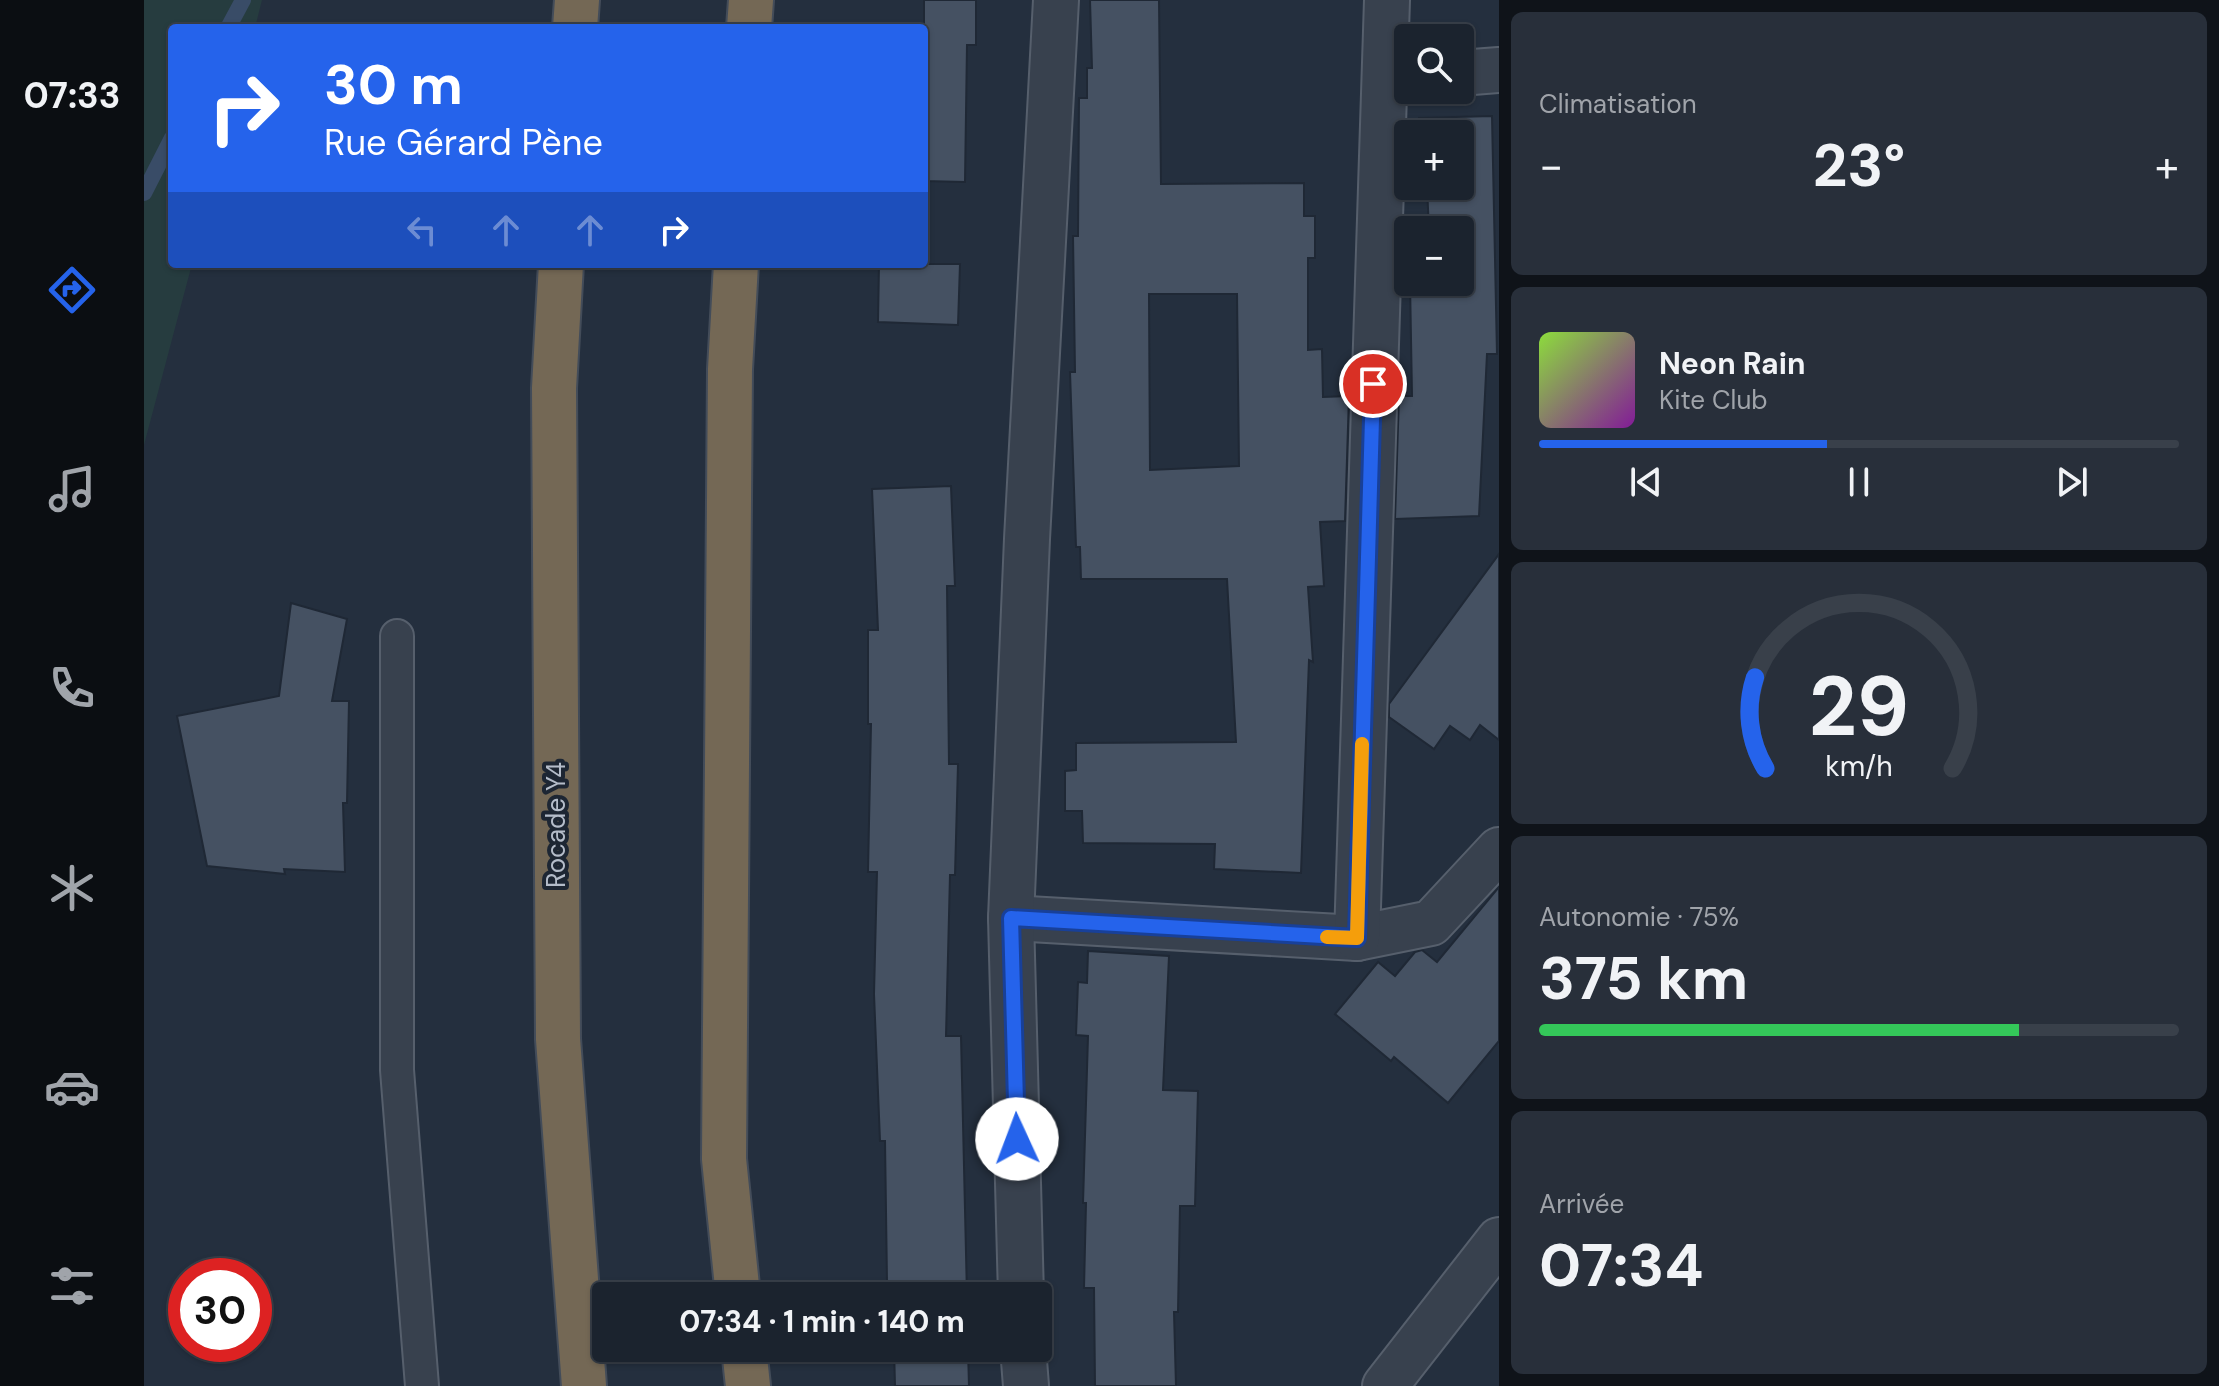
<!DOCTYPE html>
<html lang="fr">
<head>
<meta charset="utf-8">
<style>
	body { margin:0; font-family:"DM Sans",sans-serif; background:#282f3a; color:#f1f3f6; height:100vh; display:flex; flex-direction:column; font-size:30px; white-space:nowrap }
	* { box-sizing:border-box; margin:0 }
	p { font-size:26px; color:#a0a4aa }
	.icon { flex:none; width:44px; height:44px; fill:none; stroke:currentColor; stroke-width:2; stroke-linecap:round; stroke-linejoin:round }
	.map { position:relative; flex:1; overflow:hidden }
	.drawer { display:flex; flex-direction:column; gap:12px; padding:12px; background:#0f1319; width:720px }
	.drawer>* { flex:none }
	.guide { position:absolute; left:24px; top:24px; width:760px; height:244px; border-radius:8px; box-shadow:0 2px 6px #0004,0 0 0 2px #39404a; background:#2563eb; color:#fff; overflow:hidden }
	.tools { position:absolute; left:1250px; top:24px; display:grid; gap:16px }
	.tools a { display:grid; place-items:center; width:80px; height:80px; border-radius:8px; background:#1b232e; box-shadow:0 2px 6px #0004,0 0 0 2px #39404a; font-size:40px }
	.speed { position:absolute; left:24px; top:1258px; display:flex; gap:16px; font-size:40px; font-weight:700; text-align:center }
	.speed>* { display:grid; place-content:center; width:104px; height:104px; border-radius:50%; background:#1b232e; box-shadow:0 2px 6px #0004,0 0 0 2px #39404a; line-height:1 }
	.speed .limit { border:12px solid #d22; background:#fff; color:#111 }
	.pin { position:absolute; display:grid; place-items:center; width:68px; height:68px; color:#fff; margin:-34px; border:4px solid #fff; border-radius:50%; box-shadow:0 2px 8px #0007 }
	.me { position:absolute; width:88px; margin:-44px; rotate:358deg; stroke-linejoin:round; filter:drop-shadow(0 0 6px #0008) }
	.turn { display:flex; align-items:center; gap:28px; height:168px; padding:0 24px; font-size:36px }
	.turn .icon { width:104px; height:104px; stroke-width:2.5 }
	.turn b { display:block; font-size:56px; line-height:68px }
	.lanes { display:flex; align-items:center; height:76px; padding:0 24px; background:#0003; justify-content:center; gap:40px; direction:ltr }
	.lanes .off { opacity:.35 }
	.big { font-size:60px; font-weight:700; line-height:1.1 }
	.drawer .tile { flex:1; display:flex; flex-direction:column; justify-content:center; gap:12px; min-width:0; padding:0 28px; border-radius:12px; background:#282f3a }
	.drawer .dial { align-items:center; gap:0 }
	.dial svg { height:208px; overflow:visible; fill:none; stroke:#39404a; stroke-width:7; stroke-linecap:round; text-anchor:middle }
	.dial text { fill:#f1f3f6; stroke:none }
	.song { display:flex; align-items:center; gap:24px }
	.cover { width:96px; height:96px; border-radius:12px; background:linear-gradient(135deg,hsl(90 70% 55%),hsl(290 70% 35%)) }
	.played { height:8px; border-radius:4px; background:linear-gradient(90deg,#2563eb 45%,#39404a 45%) }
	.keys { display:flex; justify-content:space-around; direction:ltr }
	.heat { display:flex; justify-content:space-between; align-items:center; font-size:44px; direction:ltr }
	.charge { height:12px; border-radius:6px; background:linear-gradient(90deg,#34c759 75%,#39404a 0) }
	.trip { position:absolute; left:448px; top:1282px; width:460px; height:80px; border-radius:8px; background:#1b232e; box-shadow:0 2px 6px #0004,0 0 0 2px #39404a; font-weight:700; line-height:80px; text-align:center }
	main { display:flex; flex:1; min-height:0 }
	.tabs { display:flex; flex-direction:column; width:144px; justify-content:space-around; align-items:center; background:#0b0e12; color:#a0a4aa }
	.tabs .icon { width:56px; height:56px }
	.tabs .on { color:#2563eb }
	.tabs b { font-size:36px; color:#f1f3f6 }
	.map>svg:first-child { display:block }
	.green { fill:#263c3f }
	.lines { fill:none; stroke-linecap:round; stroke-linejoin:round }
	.stream { stroke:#394c67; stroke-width:16 }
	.building { fill:#455162; stroke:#1f2835; stroke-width:2; fill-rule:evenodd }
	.lane-casing { stroke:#565f6c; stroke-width:36 }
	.street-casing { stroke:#565f6c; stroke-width:48 }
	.highway-casing { stroke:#434c59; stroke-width:48 }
	.lane { stroke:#38414e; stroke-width:32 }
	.street { stroke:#38414e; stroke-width:44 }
	.highway { stroke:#746855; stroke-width:44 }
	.route-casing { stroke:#184099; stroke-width:20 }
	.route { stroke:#2563eb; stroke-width:14 }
	.slow { stroke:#f59e0b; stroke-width:14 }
	.labels { text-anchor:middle; stroke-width:8; stroke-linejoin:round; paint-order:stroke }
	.street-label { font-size:26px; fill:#b4bcc9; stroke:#1d2633 }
</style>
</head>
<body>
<main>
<nav class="tabs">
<b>07:33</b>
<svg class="icon on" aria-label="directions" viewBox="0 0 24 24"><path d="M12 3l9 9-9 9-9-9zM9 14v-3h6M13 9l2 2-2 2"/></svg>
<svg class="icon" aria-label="music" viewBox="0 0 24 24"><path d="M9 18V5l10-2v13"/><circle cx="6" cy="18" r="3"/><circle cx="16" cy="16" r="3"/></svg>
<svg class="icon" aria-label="phone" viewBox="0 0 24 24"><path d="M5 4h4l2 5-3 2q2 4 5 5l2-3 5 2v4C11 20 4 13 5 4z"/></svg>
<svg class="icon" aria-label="climate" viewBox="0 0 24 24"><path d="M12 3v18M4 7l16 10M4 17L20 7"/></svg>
<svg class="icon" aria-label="car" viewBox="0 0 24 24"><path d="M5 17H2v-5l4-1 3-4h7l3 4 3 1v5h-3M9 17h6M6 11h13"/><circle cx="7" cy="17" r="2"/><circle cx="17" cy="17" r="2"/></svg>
<svg class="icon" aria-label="filters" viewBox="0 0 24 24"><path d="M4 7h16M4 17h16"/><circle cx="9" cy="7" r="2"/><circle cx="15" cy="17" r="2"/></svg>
</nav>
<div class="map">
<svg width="1355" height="1386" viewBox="0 0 1355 1386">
	<rect width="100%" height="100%" fill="#242f3e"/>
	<!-- green -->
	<path class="green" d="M 0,0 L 118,0 L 111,28 L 28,28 L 28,264 L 48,264 L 0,445 Z"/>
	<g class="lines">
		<!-- stream -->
		<g class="stream">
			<path d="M 84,28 L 99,0"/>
			<path d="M 0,193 L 28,138"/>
		</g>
	</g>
	<!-- building -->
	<g class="building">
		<path d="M 780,0 L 832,0 L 832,45 L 823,45 L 821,182 L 780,181 Z"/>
		<path d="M 946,0 L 1015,0 L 1017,184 L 1160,183 L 1160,216 L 1171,216 L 1171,258 L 1164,258 L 1164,350 L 1178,349 L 1179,397 L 1205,396 L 1201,521 L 1176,522 L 1180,586 L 1164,587 L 1169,662 L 1165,660 L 1157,873 L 1070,869 L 1071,844 L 939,843 L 938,811 L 921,811 L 921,771 L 932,770 L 932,743 L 1092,742 L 1083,579 L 937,579 L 936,547 L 932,547 L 926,372 L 931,372 L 929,236 L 934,236 L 935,98 L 943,98 L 943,68 L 948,68 ZM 1005,294 L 1093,294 L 1095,466 L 1006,470 Z"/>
		<path d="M 1348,116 L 1353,354 L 1343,354 L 1335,516 L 1251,519 L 1255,396 L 1268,396 L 1266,282 L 1316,282 L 1316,230 L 1285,230 L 1283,187 L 1278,186 L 1316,186 L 1316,134 L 1276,134 L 1275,118 Z"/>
		<path d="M 735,264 L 816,264 L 814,325 L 734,322 Z"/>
		<path d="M 807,486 L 811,586 L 803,586 L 805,764 L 814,764 L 811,875 L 806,875 L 802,1036 L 817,1036 L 823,1296 L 750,1296 L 750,1283 L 743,1283 L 741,1141 L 736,1141 L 730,994 L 733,872 L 724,872 L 727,724 L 724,724 L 724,630 L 734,630 L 728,489 Z"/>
		<path d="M 1355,554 L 1355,740 L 1336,725 L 1326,740 L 1306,726 L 1290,749 L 1245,717 L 1245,704 Z"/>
		<path d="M 147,603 L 203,619 L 188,701 L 205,701 L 203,803 L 199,803 L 201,872 L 140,869 L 141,874 L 63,866 L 33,716 L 135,696 Z"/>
		<path d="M 1355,887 L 1355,1041 L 1304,1103 L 1250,1057 L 1247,1061 L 1191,1014 L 1234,962 L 1251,976 L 1271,952 L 1278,950 L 1293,962 Z"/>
		<path d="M 944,951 L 1025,956 L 1019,1090 L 1054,1091 L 1051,1206 L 1036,1206 L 1034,1312 L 1030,1312 L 1032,1386 L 951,1386 L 950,1288 L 940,1288 L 942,1203 L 939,1203 L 944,1036 L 932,1035 L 934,982 L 943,983 Z"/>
		<path d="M 750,1348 L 824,1348 L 825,1386 L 751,1386 Z"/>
	</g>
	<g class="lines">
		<defs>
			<path id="lane" d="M 253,636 L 253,1070 L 278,1386"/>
			<g id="street">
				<path d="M 1316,73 L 1355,70"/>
				<path d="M 867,918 L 1213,938 L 1287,923 L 1355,850"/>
				<path d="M 1213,938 L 1243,0"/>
				<path d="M 877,1296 L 867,918 L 883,539 L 912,0"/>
				<path d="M 879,1348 L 882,1386"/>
				<path d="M 1241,1386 L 1355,1240"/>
			</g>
			<g id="highway">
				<path d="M 431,28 L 433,0"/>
				<path d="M 605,28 L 607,0"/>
				<path d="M 417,264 L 410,388 L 414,1039 L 440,1386"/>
				<path d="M 592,264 L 586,369 L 580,1159 L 594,1296"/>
				<path d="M 600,1348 L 604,1386"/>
			</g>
		</defs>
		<!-- lane casing -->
		<use href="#lane" class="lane-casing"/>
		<!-- street casing -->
		<use href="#street" class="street-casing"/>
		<!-- highway casing -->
		<use href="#highway" class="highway-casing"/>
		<!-- lane -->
		<use href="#lane" class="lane"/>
		<!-- street -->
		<use href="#street" class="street"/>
		<!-- highway -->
		<use href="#highway" class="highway"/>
	</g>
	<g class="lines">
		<defs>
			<path id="route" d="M 873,1139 L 867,918 L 1213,938 L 1229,384"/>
		</defs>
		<!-- route casing -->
		<use href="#route" class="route-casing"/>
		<!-- route -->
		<use href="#route" class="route"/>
		<!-- slow -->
		<path class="slow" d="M 1183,937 L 1213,938 L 1218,744"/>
	</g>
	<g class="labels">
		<!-- street labels -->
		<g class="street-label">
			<text transform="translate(412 825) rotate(-90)" y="9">Rocade Y4</text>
		</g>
	</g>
</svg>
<div class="tools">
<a><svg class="icon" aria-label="search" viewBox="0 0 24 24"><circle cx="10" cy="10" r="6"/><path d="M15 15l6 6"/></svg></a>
<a>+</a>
<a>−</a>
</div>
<div class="speed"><div class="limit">30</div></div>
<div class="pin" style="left:1229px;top:384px;background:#d93025"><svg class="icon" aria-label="arrive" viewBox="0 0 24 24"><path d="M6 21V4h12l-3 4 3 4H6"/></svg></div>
<svg class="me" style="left:873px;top:1139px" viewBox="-20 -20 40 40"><circle r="19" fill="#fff"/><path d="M0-13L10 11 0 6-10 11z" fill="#2563eb"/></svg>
<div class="trip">07:34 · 1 min · 140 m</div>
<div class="guide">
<div class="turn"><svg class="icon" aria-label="right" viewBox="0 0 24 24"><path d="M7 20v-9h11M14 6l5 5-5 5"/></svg><div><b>30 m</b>Rue Gérard Pène</div></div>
<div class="lanes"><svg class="icon off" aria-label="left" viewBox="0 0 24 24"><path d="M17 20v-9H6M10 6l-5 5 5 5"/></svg><svg class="icon off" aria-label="ahead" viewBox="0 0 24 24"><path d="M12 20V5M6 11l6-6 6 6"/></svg><svg class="icon off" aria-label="ahead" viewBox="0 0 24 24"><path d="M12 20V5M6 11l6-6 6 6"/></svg><svg class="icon" aria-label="right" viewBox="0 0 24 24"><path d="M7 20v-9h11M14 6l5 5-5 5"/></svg></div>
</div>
</div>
<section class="drawer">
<div class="tile"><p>Climatisation</p>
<div class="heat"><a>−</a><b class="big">23°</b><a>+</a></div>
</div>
<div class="tile">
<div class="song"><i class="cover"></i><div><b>Neon Rain</b><p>Kite Club</p></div></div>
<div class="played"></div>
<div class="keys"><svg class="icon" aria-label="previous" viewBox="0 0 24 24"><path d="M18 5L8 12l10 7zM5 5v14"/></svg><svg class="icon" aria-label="pause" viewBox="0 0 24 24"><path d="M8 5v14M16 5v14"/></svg><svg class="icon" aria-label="next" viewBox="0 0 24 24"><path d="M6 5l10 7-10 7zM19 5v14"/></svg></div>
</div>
<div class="tile dial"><svg viewBox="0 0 100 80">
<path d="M14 69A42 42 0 1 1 86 69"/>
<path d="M14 69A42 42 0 0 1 10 34" stroke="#2563eb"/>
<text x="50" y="56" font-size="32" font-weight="700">29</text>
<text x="50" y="72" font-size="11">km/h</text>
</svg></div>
<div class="tile"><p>Autonomie · 75%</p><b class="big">375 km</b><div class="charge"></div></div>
<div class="tile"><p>Arrivée</p><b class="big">07:34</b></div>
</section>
</main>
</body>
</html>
